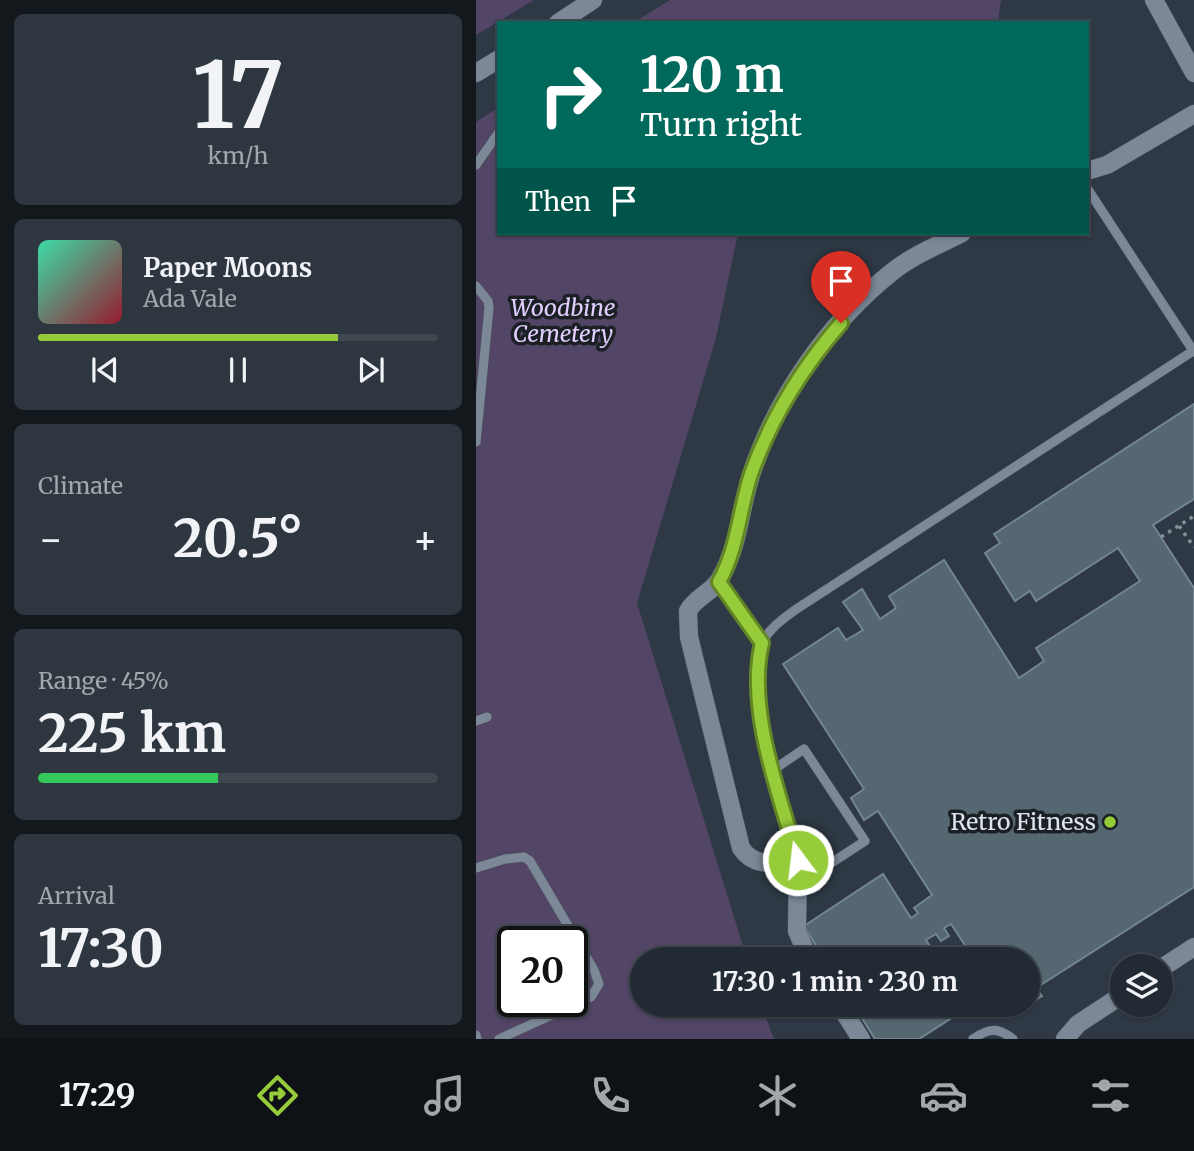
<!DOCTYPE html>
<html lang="en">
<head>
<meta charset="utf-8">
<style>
	body { margin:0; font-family:Merriweather,serif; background:#2e3740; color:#f1f3f6; height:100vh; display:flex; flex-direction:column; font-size:26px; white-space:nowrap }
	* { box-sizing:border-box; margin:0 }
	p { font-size:23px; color:#a2a7ac }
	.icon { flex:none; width:38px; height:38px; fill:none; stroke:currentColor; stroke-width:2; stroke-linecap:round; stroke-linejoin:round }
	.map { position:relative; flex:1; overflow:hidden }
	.sheet { display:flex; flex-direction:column; gap:14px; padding:14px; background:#13181d; width:476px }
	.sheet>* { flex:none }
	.hud { position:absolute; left:21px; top:21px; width:592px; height:214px; border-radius:0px; box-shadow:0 2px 5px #0004,0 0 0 2px #3f474f; background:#00695c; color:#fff; overflow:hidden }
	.fabs { position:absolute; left:634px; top:954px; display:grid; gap:14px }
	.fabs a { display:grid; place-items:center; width:63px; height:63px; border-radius:50%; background:#222b34; box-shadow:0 2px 5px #0004,0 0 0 2px #3f474f; font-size:35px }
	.speed { position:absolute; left:21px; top:926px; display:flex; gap:14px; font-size:35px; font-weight:700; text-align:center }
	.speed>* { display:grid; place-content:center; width:91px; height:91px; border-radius:50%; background:#222b34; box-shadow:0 2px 5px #0004,0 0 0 2px #3f474f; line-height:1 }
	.speed .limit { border:4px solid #111; border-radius:10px; background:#fff; color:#111 }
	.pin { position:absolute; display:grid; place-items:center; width:60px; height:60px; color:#fff; margin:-72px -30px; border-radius:50% 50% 50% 0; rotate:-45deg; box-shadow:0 0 7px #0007 }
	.pin .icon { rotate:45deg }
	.me { position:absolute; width:77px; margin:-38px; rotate:345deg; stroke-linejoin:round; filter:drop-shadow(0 0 5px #0008) }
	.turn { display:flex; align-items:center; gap:24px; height:147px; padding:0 28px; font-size:32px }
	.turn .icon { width:91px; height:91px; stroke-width:2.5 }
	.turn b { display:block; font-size:49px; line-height:60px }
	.then { display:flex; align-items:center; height:66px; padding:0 28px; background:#0003; gap:14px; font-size:26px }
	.big { font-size:52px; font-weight:700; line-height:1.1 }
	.sheet .widget { flex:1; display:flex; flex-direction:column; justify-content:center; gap:10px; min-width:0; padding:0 24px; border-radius:10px; background:#2e3740 }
	.sheet .dial { align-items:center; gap:0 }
	.dial b { font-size:91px; line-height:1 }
	.song { display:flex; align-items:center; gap:21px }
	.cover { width:84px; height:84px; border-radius:10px; background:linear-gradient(135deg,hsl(160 70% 55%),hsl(350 70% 35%)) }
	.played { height:7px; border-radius:4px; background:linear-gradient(90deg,#96cc3a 75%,#3f474f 75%) }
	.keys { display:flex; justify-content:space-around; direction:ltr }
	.heat { display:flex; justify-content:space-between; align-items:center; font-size:38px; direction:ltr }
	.charge { height:10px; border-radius:5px; background:linear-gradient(90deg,#34c759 45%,#3f474f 0) }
	.trip { position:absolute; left:154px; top:947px; width:410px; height:70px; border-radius:35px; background:#222b34; box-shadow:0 2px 5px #0004,0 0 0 2px #3f474f; font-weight:700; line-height:70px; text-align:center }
	.tab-bar { display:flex; height:112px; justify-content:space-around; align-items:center; background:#0e1115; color:#a2a7ac }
	.tab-bar .icon { width:49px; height:49px }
	.tab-bar .selected { color:#96cc3a }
	.tab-bar b { font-size:32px; color:#f1f3f6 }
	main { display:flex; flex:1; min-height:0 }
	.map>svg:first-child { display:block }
	.green { fill:#524565; fill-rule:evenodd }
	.building { fill:#556770; stroke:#73868f; stroke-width:2 }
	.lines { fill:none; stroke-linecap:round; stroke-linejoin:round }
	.service-casing { stroke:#4e5761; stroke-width:10 }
	.minor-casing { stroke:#4e5761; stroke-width:19 }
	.tertiary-casing { stroke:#4e5761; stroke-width:19 }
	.path { stroke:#868f99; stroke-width:3.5; stroke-dasharray:3.5 5; stroke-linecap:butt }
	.service { stroke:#7c8897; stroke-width:9 }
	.minor { stroke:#7c8897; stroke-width:18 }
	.tertiary { stroke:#7c8897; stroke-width:18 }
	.route-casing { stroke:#628526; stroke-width:18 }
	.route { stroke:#96cc3a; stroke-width:12 }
	.poi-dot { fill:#96cc3a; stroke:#1b2025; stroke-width:2.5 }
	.labels { text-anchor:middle; stroke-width:7; stroke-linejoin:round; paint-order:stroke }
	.park-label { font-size:23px; font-style:italic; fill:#e2cefe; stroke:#1b2025 }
	.poi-label { font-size:23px; fill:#dde4ec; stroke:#1b2025; text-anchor:end }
</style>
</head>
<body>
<main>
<section class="sheet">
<div class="widget dial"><b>17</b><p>km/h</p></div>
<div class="widget">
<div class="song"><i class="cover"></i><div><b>Paper Moons</b><p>Ada Vale</p></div></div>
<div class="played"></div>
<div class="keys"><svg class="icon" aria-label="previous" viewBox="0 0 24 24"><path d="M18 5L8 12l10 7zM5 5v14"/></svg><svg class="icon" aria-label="pause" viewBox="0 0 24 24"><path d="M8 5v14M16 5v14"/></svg><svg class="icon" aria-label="next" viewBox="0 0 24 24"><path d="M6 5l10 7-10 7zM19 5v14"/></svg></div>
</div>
<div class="widget"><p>Climate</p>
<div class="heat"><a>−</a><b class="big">20.5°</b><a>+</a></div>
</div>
<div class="widget"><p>Range · 45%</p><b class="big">225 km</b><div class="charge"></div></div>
<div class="widget"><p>Arrival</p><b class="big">17:30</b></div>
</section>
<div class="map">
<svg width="718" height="1039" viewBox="0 0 718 1039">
	<rect width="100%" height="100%" fill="#2e3945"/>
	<!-- green -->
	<g class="green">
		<path d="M 0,0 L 58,0 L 0,35 Z"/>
		<path d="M 194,0 L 525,0 L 522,23 L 157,23 Z"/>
		<path d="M 23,107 L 23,233 L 262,233 L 240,338 L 161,603 L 271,959 L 166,959 L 166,1004 L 285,1005 L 298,1039 L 0,1039 L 0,122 ZM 37,942 L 96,942 L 96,1001 L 37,1001 Z"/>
	</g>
	<!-- building -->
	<g class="building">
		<path d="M 718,404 L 718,499 L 677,525 L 718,588 L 718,887 L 560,988 L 566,996 L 547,1008 L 545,1004 L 551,1004 L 551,959 L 498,959 L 475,924 L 468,928 L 473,936 L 465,941 L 460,934 L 450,940 L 462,959 L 348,959 L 328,926 L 407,874 L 435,918 L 442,913 L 438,908 L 456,895 L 402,811 L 388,820 L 375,798 L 388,789 L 307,664 L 362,628 L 370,640 L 387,630 L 367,602 L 386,589 L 404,619 L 420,608 L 413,596 L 468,560 L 543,678 L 568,661 L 560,648 L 664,581 L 642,548 L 560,601 L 554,591 L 539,601 L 509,553 L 524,543 L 518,534 Z"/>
		<path d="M 377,1004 L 491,1004 L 493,1007 L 443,1039 L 399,1039 Z"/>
	</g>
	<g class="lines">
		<defs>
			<g id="service">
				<path d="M 0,165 L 23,132"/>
				<path d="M 611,188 L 718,352"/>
				<path d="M 0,286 L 12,301 L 13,308 L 0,442"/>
				<path d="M 243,582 L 286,643"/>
				<path d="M 0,721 L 11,717"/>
				<path d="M 297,770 L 328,749 L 389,841 L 323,884"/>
				<path d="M 322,860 C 308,808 267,693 286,644 C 292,629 307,619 319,610 L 717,351"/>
				<path d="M 0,868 L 29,859 L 48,857 L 54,861 L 118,970 L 123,984 L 115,997 L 23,1039"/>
				<path d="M 0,1035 L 1,1039"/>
				<path d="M 497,1039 C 513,1028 521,1027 537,1039"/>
			</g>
			<g id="minor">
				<path d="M 678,0 L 718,73"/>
				<path d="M 611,171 L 631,165 L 718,114"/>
				<path d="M 333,959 L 321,931 L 322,860 C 300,862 279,869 265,848 L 213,637 L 212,611 C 220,596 238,592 245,577 C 263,545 264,509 275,475 C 300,398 353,322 416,272 C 437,255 463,245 486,233"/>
				<path d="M 684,969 L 718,947"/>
				<path d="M 363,1004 L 385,1039"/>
				<path d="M 589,1039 L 602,1024 L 646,995"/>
			</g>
			<g id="tertiary">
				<path d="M 82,23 L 117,0"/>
				<path d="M 0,73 L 23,59"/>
			</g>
		</defs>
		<!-- service casing -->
		<use href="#service" class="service-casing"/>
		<!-- minor casing -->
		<use href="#minor" class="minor-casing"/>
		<!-- tertiary casing -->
		<use href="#tertiary" class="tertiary-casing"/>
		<!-- path -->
		<g class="path">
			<path d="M 703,526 L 718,547"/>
			<path d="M 685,537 L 718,516"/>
		</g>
		<!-- service -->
		<use href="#service" class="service"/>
		<!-- minor -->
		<use href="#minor" class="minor"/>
		<!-- tertiary -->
		<use href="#tertiary" class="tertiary"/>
	</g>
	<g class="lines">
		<defs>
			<path id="route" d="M 322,860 C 304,796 270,709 286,643 L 243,582 C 262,548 263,511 275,474 C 295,418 326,368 365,323"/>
		</defs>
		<!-- route casing -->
		<use href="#route" class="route-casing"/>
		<!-- route -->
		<use href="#route" class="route"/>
	</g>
	<!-- markers -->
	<circle class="poi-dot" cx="634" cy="822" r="7"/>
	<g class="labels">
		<!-- park labels -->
		<g class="park-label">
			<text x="87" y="316">Woodbine<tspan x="87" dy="26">Cemetery</tspan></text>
		</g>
		<!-- poi labels -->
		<g class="poi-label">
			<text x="620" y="830">Retro Fitness</text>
		</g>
	</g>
</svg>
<div class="fabs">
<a><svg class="icon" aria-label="layers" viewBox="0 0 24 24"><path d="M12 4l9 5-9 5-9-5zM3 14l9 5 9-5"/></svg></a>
</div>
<div class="speed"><div class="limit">20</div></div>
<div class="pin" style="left:365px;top:323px;background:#d93025"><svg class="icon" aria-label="arrive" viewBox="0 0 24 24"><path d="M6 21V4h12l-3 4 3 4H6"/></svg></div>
<svg class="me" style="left:322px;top:860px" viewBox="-20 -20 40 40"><circle r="17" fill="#96cc3a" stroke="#fff" stroke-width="3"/><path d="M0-11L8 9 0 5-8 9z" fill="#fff"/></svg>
<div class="trip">17:30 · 1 min · 230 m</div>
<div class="hud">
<div class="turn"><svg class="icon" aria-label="right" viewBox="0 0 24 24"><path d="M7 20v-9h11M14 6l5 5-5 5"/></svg><div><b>120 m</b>Turn right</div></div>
<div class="then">Then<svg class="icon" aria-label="arrive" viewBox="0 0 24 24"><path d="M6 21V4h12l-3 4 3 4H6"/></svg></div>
</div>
</div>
</main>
<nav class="tab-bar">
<b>17:29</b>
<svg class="icon selected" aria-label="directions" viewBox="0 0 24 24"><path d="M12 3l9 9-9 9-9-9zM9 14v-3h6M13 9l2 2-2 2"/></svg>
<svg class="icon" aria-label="music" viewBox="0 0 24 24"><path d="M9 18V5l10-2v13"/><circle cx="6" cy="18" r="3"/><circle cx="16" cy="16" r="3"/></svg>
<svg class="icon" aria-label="phone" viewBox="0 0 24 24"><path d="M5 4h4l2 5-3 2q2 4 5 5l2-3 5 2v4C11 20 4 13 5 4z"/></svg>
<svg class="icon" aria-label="climate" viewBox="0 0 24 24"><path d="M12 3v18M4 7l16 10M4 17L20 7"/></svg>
<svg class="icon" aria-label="car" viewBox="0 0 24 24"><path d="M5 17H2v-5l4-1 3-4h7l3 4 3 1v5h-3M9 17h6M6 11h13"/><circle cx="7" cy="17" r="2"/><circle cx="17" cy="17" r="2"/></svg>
<svg class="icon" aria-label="filters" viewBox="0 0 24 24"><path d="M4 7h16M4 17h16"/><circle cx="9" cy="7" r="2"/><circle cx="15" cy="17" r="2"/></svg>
</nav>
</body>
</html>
